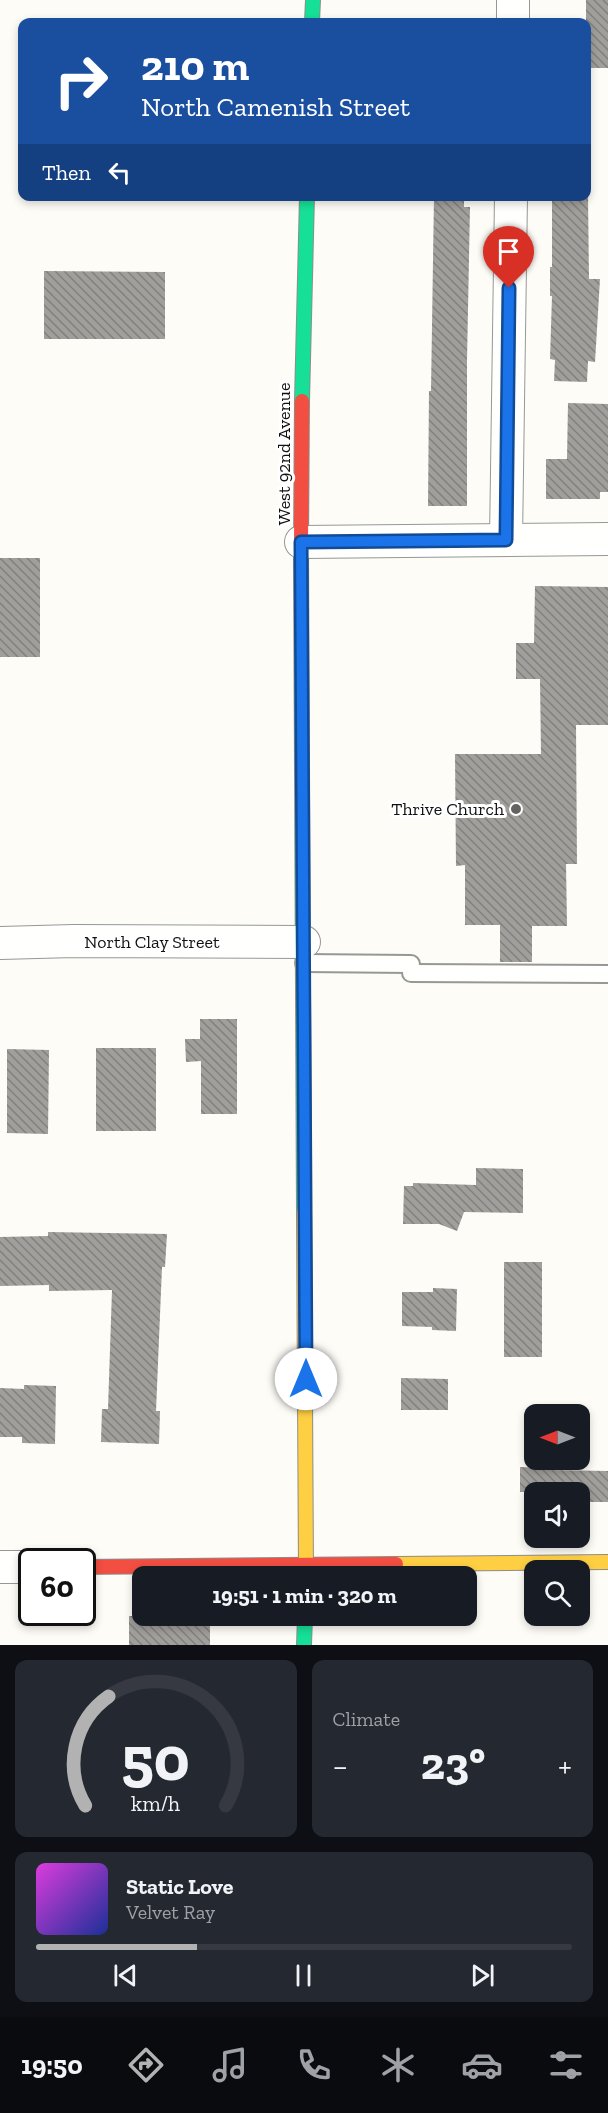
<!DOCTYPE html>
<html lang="en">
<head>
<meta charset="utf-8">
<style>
	body { margin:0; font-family:"Zilla Slab",serif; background:#242831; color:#f1f3f6; height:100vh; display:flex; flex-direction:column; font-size:22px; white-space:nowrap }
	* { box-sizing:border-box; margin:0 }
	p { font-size:20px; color:#9ea1a6 }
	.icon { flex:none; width:33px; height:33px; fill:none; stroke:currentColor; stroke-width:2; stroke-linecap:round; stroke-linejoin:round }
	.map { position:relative; height:1645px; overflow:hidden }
	.details { display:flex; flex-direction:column; gap:15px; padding:15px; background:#0d0f14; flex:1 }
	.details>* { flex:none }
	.hud { position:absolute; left:18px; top:18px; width:573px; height:183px; border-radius:12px; box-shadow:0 3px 9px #0003; background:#1a4fa0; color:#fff; overflow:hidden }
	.needle { width:39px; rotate:270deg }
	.fabs { position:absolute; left:524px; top:1404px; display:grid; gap:12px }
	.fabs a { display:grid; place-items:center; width:66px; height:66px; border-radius:12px; background:#171b24; box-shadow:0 3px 9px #0003; font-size:30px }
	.speed { position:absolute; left:18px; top:1548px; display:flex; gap:12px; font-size:30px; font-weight:700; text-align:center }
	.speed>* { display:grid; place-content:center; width:78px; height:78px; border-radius:50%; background:#171b24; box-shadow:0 3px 9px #0003; line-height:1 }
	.speed .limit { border:3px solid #111; border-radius:9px; background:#fff; color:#111 }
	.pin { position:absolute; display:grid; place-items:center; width:51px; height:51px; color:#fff; margin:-62px -26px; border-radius:50% 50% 50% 0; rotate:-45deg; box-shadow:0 0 6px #0007 }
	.pin .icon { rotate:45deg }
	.me { position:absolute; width:66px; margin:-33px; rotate:0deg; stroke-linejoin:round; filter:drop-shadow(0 0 4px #0008) }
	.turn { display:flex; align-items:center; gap:21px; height:126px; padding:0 24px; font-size:27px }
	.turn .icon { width:78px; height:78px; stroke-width:2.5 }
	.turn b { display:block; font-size:42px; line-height:51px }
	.then { display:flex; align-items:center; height:57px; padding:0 24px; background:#0003; gap:12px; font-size:22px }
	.big { font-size:45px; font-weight:700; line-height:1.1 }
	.details .tile { flex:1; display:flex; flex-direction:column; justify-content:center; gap:9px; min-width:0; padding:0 21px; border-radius:12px; background:#242831 }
	.details .dial { align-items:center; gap:0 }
	.dial svg { height:156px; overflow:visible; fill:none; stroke:#363941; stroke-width:7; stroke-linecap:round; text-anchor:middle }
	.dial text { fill:#f1f3f6; stroke:none }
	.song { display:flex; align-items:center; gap:18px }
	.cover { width:72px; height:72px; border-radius:9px; background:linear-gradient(135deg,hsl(300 70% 55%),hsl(230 70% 35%)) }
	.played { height:6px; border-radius:3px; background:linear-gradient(90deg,#b2b2b3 30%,#363941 30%) }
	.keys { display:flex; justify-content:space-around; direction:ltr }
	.heat { display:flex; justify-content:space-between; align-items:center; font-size:33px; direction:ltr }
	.details .tiles { flex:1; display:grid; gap:15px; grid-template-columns:1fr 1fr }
	.tile:last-child { grid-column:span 2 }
	.trip { position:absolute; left:132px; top:1566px; width:345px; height:60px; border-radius:12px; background:#171b24; box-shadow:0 3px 9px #0003; font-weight:700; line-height:60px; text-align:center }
	.tabs { display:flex; height:96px; justify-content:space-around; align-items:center; background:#090b0e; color:#9ea1a6 }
	.tabs .icon { width:42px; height:42px }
	.tabs .active { color:#b2b2b3 }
	.tabs b { font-size:27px; color:#f1f3f6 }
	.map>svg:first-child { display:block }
	.building { fill:url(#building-back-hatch) }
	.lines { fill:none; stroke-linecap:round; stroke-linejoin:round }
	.lane-casing { stroke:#979795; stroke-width:20 }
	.street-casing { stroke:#979795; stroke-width:34 }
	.fast-casing { stroke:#8e8d8b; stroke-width:16 }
	.slow-casing { stroke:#8e8d8b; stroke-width:16 }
	.jam-casing { stroke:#8e8d8b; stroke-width:16 }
	.lane { stroke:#fffffe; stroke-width:16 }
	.street { stroke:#fffffe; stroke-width:32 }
	.fast { stroke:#16e098; stroke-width:14 }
	.slow { stroke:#ffcf43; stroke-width:14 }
	.jam { stroke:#f24e42; stroke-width:14 }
	.route-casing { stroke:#114b97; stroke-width:15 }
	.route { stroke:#1a73e8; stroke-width:10 }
	.poi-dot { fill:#646362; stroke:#fff; stroke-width:2 }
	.labels { text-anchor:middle; stroke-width:6; stroke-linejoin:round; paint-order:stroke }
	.street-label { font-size:18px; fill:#111; stroke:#fff }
	.poi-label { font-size:18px; fill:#111; stroke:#fff; text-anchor:end }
</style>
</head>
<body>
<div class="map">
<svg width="608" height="1645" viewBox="0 0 608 1645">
	<defs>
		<pattern id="building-back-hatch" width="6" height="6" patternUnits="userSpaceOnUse" patternTransform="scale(1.5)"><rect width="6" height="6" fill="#a19f9c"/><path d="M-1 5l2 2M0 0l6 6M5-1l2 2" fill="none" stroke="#82807e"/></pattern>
	</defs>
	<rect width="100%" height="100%" fill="#fdfcf7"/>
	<!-- building -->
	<g class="building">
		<rect x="586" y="0" width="22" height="68"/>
		<path d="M 434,196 L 464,196 L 464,207 L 470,207 L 467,360 L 467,506 L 428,506 L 429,391 L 431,391 Z"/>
		<path d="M 552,196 L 588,196 L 589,279 L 600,279 L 595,362 L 588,361 L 587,382 L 554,381 L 555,360 L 550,359 L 552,296 L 550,296 L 550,267 L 552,267 Z"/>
		<path d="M 44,271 L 165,272 L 165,339 L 44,339 Z"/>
		<path d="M 568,403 L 608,404 L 608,492 L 600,492 L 600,499 L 546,499 L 546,459 L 567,459 Z"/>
		<rect x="0" y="558" width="40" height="99"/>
		<path d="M 535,586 L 608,587 L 608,725 L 576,725 L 577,864 L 566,864 L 567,926 L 532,926 L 532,962 L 500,962 L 500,925 L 465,925 L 465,865 L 456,866 L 455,754 L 541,754 L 540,679 L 516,679 L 516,643 L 534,643 Z"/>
		<path d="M 200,1019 L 237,1019 L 237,1114 L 201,1114 L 201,1061 L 186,1062 L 185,1039 L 200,1039 Z"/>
		<rect x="96" y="1048" width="60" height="83"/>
		<path d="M 7,1049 L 49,1050 L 48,1134 L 7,1133 Z"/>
		<path d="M 476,1168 L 523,1169 L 523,1213 L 464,1212 L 457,1231 L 439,1224 L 403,1224 L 404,1186 L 413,1186 L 413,1183 L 476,1185 Z"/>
		<path d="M 48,1232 L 167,1234 L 165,1267 L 162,1267 L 156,1411 L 160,1411 L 159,1444 L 101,1442 L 102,1409 L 108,1409 L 112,1290 L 49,1291 L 49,1285 L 0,1286 L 0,1237 L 48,1236 Z"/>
		<rect x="504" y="1262" width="38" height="95"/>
		<path d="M 433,1288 L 457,1289 L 456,1331 L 432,1330 L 432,1327 L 402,1326 L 402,1292 L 433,1292 Z"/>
		<path d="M 401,1378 L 448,1379 L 448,1410 L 401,1410 Z"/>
		<path d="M 24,1385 L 56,1386 L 55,1444 L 22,1443 L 22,1437 L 0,1437 L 0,1388 L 24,1389 Z"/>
		<path d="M 520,1467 L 551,1468 L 551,1470 L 608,1471 L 608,1502 L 586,1502 L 586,1492 L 520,1492 Z"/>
		<path d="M 129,1616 L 164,1616 L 164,1619 L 210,1618 L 210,1645 L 129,1645 Z"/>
	</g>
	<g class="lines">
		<defs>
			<g id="lane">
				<path d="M 304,963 L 411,964"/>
				<path d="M 411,973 L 608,974"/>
			</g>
			<g id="street">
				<path d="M 513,22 L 513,0"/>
				<path d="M 506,540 L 511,196"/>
				<path d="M 301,542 L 608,539"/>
				<path d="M 0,943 L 74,941 L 304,942"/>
				<path d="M 0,1567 L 32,1567"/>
			</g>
			<g id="fast">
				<path d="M 312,22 L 313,0"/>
				<path d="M 302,401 L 307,196"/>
				<path d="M 301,546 L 304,1212"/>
				<path d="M 304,1645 L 305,1616"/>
			</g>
			<g id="slow">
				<path d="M 304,1212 L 306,1576"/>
				<path d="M 396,1564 L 608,1562"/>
			</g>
			<g id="jam">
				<path d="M 301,546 L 302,401"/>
				<path d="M 82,1567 L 396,1564"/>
			</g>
		</defs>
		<!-- lane casing -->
		<use href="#lane" class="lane-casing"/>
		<!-- street casing -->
		<use href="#street" class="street-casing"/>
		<!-- fast casing -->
		<use href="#fast" class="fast-casing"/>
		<!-- slow casing -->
		<use href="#slow" class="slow-casing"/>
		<!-- jam casing -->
		<use href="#jam" class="jam-casing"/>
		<!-- lane -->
		<use href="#lane" class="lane"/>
		<!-- street -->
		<use href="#street" class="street"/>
		<!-- fast -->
		<use href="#fast" class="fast"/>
		<!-- slow -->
		<use href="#slow" class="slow"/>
		<!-- jam -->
		<use href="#jam" class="jam"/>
	</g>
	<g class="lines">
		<defs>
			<path id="route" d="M 306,1379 L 301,542 L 506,540 L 509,288"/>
		</defs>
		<!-- route casing -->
		<use href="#route" class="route-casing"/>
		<!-- route -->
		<use href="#route" class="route"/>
	</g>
	<!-- markers -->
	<circle class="poi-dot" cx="516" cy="809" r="6"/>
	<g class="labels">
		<!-- street labels -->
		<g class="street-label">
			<text transform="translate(284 454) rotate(-90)" y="6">West 92nd Avenue</text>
			<text x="152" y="948">North Clay Street</text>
		</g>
		<!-- poi labels -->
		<g class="poi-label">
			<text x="504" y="815">Thrive Church</text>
		</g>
	</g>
</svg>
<div class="fabs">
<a><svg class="needle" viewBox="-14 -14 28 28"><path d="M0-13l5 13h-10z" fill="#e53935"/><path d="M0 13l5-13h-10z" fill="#9ea1a6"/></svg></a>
<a><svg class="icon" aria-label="sound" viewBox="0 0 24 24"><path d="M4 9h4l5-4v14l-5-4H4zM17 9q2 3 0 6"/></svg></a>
<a><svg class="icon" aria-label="search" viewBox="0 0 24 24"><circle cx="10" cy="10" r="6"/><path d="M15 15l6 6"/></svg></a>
</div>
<div class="speed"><div class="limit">60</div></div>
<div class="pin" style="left:509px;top:288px;background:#d93025"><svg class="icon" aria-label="arrive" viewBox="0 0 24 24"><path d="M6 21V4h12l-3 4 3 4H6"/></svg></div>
<svg class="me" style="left:306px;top:1379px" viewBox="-20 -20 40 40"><circle r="19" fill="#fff"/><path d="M0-13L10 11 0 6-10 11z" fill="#1a73e8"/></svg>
<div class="trip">19:51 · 1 min · 320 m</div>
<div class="hud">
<div class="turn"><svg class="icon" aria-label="right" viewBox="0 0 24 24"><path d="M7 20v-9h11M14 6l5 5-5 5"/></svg><div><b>210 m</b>North Camenish Street</div></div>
<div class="then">Then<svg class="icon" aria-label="left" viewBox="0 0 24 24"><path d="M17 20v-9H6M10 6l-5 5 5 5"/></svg></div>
</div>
</div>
<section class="details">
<div class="tiles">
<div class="tile dial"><svg viewBox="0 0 100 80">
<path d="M14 69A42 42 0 1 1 86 69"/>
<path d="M14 69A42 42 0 0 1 26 13" stroke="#b2b2b3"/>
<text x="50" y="56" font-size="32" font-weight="700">50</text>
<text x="50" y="72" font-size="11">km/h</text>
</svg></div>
<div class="tile"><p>Climate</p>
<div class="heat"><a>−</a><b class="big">23°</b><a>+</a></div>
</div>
<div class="tile">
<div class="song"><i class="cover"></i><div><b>Static Love</b><p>Velvet Ray</p></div></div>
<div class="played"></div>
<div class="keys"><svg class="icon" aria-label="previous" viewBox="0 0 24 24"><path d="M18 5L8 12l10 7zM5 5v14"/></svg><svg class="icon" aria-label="pause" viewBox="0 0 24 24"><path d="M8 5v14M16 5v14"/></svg><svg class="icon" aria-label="next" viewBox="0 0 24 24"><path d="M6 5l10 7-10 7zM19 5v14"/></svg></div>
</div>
</div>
</section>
<nav class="tabs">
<b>19:50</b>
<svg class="icon active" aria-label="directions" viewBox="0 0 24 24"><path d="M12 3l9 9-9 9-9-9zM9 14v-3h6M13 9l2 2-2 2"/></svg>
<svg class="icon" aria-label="music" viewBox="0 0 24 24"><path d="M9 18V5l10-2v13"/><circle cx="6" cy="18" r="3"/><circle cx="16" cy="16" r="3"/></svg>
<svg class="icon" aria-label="phone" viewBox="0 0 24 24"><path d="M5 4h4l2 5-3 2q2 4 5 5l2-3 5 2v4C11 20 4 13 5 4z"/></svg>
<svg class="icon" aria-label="climate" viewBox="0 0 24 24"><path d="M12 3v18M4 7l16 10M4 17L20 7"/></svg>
<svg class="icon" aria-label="car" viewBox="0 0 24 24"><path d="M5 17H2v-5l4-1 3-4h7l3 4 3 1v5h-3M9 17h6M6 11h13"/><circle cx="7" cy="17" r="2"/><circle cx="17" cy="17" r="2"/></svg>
<svg class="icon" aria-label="filters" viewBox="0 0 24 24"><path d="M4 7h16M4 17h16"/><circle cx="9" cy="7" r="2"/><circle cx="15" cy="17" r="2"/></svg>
</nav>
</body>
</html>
